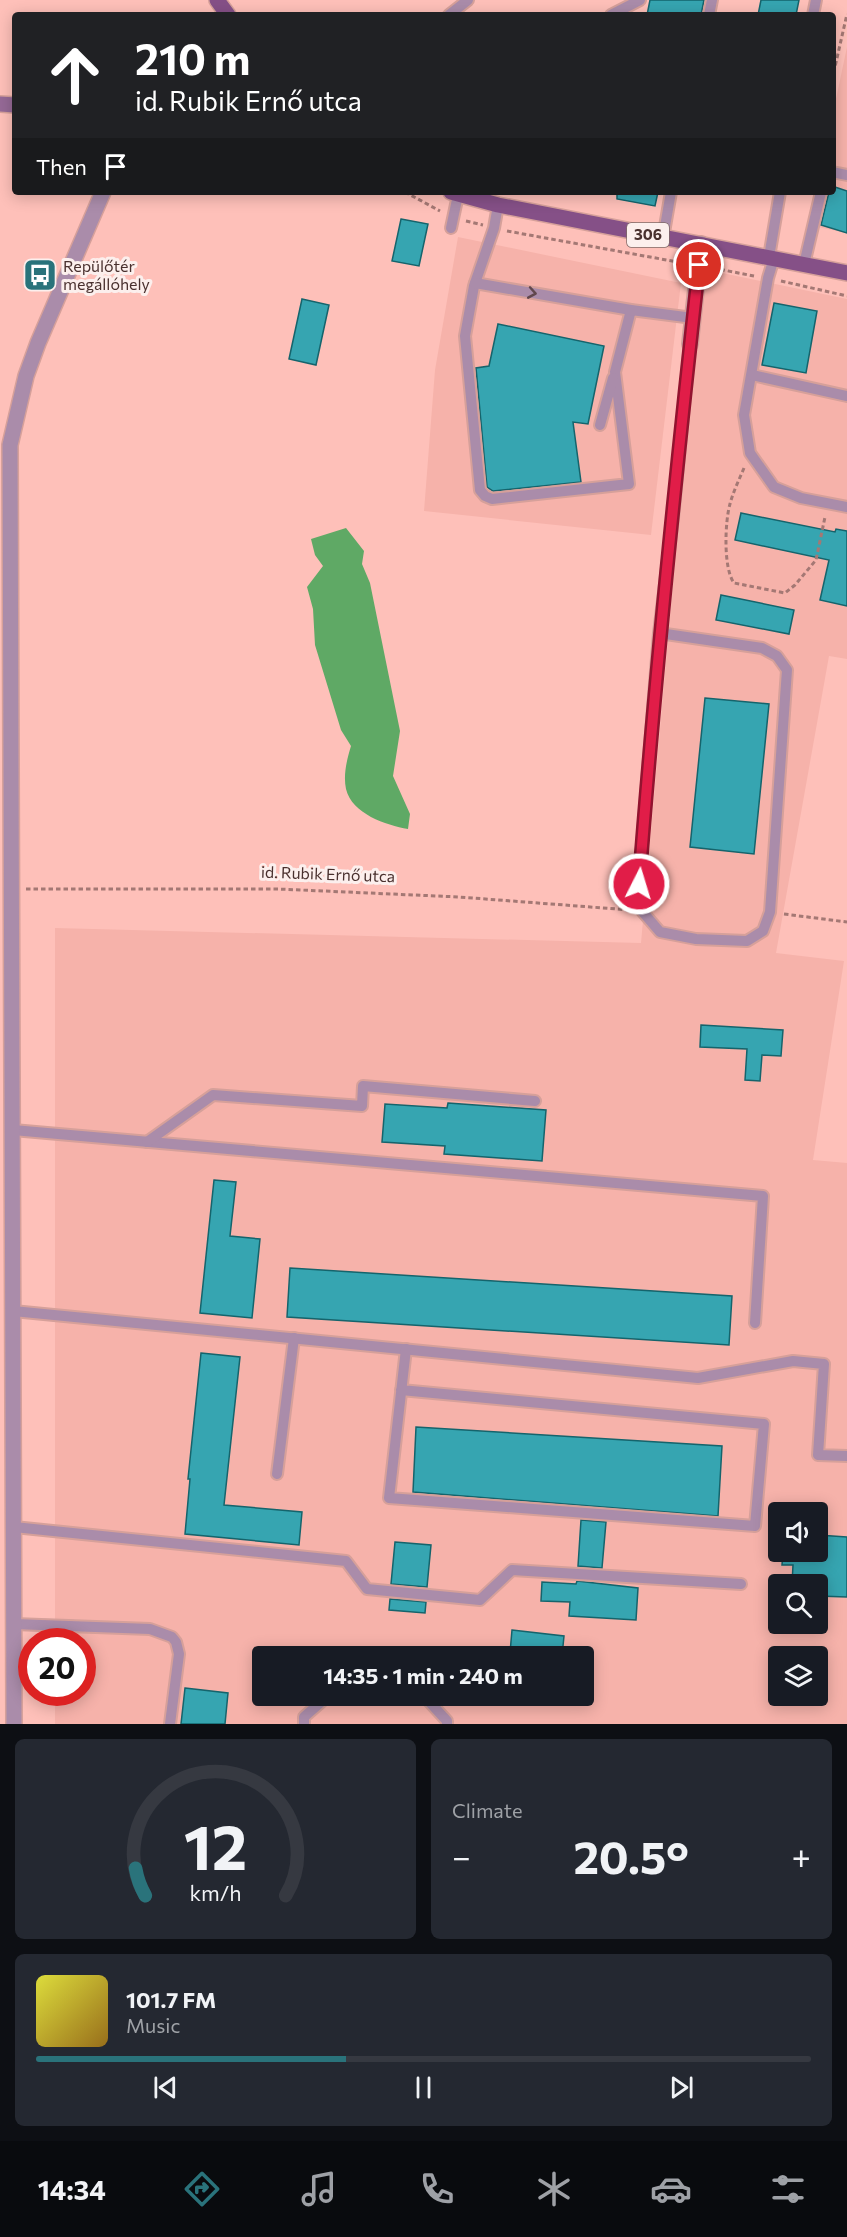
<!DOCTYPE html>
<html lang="en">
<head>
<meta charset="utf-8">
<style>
	body { margin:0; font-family:Commissioner,sans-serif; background:#242831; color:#f1f3f6; height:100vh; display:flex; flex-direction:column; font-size:22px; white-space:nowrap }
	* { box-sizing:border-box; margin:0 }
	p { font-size:20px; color:#9ea1a6 }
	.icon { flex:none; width:33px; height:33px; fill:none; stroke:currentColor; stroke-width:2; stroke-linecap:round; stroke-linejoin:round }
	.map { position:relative; height:1724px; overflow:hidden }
	.panel { display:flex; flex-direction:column; gap:15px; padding:15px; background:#0d0f14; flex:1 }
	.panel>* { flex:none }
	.top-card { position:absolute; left:12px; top:12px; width:824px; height:183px; border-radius:6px; box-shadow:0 3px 15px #0003; background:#202124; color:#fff; overflow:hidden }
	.controls { position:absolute; left:768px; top:1502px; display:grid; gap:12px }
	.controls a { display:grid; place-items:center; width:60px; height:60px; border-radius:6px; background:#171b24; box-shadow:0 3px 15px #0003; font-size:30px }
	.speed { position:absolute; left:18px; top:1628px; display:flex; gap:12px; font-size:30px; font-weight:700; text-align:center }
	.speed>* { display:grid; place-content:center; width:78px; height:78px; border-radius:50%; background:#171b24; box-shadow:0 3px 15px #0003; line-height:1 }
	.speed .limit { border:9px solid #d22; background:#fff; color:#111 }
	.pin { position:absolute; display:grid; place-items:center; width:51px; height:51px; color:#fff; margin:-26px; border:3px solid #fff; border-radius:50%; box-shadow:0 2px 6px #0007 }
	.me { position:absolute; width:66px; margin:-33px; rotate:5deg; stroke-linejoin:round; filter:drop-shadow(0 0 4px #0008) }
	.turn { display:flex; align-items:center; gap:21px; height:126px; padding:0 24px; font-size:27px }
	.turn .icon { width:78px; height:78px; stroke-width:2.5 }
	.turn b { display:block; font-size:42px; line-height:51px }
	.then { display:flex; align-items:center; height:57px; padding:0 24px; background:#0003; gap:12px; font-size:22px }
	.big { font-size:45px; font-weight:700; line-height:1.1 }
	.panel .widget { flex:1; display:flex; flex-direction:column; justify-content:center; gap:9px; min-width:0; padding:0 21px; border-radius:9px; background:#242831 }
	.panel .dial { align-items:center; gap:0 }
	.dial svg { height:156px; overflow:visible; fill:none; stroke:#363941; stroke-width:7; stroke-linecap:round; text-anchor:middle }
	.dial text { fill:#f1f3f6; stroke:none }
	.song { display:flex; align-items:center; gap:18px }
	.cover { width:72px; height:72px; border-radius:9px; background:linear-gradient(135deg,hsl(60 70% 55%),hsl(40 70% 35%)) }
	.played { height:6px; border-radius:3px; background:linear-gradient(90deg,#2a737b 40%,#363941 40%) }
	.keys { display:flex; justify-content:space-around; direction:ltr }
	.heat { display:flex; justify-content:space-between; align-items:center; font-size:33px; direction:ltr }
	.panel .tiles { flex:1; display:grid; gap:15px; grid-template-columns:1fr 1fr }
	.widget:last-child { grid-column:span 2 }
	.trip { position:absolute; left:252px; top:1646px; width:342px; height:60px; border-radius:6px; background:#171b24; box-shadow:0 3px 15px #0003; font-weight:700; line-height:60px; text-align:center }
	.dock { display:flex; height:96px; justify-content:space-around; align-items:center; background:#090b0e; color:#9ea1a6 }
	.dock .icon { width:42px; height:42px }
	.dock .active { color:#2a737b }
	.dock b { font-size:27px; color:#f1f3f6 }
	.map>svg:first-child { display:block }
	.built { fill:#f6b2aa; fill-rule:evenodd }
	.water { fill:#5fa965 }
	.building { fill:#36a5b1; stroke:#15646c; stroke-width:1.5 }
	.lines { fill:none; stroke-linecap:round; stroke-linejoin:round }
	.lane-casing { stroke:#d6a09a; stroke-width:14 }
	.street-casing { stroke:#d6a09a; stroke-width:18 }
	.secondary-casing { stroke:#d6a09a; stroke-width:18 }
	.primary-casing { stroke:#d6a09a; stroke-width:18 }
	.path { stroke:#a47874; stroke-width:3; stroke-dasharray:4.5 3; stroke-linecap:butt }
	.lane { stroke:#aa8caa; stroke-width:10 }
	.street { stroke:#aa8caa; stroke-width:15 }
	.secondary { stroke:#956996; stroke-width:15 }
	.primary { stroke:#855087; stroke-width:15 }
	.oneway { stroke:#61474d }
	.route-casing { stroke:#92132f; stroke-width:15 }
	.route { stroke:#e11d48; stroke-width:10 }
	.labels { text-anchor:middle; stroke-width:6; stroke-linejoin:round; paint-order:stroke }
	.shield { fill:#fcefed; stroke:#7f6967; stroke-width:1.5 }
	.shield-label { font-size:15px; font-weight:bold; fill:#49302e }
	.poi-label { font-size:16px; fill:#49302e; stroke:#fcefed; text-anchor:start }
	.street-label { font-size:16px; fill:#49302e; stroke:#fcefed }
</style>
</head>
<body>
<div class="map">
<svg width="847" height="1724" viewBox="0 0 847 1724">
	<rect width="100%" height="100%" fill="#fec0b9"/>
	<!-- built -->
	<g class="built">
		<path d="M 847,47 L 847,233 L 808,225 L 815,192 L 832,192 L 833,113 Z"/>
		<path d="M 458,237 L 681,283 L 651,535 L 424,511 L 435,370 Z"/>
		<path d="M 703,269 L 847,299 L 847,659 L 829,656 L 776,953 L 844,961 L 813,1160 L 847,1163 L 847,1724 L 55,1724 L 55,1692 L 82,1692 L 82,1641 L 55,1641 L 55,928 L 641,943 L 683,470 ZM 778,1512 L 818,1512 L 818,1551 L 778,1551 ZM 778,1584 L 818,1584 L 818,1623 L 778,1623 ZM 262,1656 L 584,1656 L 584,1695 L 262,1695 ZM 778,1656 L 818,1656 L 818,1695 L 778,1695 Z"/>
	</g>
	<!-- water -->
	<path class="water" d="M 346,528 L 364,551 L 362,564 L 370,583 L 400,731 L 393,776 L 410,814 L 408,829 C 386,825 352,814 346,789 C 343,775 347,759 351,746 L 341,730 L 315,645 L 313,609 L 307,587 L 323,566 L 315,555 L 311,539 Z"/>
	<!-- building -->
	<g class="building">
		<path d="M 650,0 L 704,0 L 701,15 L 647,15 Z"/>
		<path d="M 761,0 L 799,0 L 796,15 L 758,15 Z"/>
		<path d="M 832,186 L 847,191 L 847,233 L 821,225 L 829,192 L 832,192 Z"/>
		<path d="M 617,192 L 658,192 L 655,206 L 617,199 Z"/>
		<path d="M 401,219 L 428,224 L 419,266 L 392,261 Z"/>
		<path d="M 302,299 L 329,305 L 316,365 L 289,359 Z"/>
		<path d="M 774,303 L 817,311 L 806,373 L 762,365 Z"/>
		<path d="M 498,324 L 604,346 L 588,424 L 573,422 L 581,482 L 493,491 L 487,487 L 476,368 L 489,366 Z"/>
		<path d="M 741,513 L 835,532 L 836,529 L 847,531 L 847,606 L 820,600 L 829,560 L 735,540 Z"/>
		<path d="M 721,595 L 794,610 L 789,634 L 716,620 Z"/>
		<path d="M 705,698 L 769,704 L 754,854 L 690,847 Z"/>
		<path d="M 701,1025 L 783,1030 L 781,1056 L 762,1055 L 760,1081 L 745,1080 L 747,1049 L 700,1047 Z"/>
		<path d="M 448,1103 L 546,1110 L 542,1161 L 444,1154 L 445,1146 L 382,1142 L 385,1104 L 447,1108 Z"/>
		<path d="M 214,1180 L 236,1182 L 230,1236 L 260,1239 L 252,1318 L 200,1313 Z"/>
		<path d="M 290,1268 L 732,1296 L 729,1345 L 287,1317 Z"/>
		<path d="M 201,1353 L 240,1357 L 224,1505 L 302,1512 L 299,1545 L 185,1534 L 190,1479 L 188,1479 Z"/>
		<path d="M 416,1427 L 722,1446 L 718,1516 L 413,1492 Z"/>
		<path d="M 581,1520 L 606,1522 L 602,1568 L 578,1566 Z"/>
		<path d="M 818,1535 L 847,1537 L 847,1597 L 818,1596 L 818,1584 L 792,1584 L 793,1565 L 782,1565 L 783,1551 L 818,1551 Z"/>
		<path d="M 395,1542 L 431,1545 L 427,1587 L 391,1584 Z"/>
		<path d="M 577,1581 L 638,1588 L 636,1620 L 569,1616 L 570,1602 L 541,1601 L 542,1582 L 576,1584 Z"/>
		<path d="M 390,1599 L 426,1602 L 425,1613 L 389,1610 Z"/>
		<path d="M 512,1630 L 564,1636 L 562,1656 L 510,1653 Z"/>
		<path d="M 185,1688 L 228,1693 L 225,1724 L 181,1724 Z"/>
	</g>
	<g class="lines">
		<defs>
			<g id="lane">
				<path d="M 449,15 L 468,0"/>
				<path d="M 611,15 L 640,0"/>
				<path d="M 709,15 L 712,0"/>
				<path d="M 813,15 L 816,0"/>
				<path d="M 832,172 L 847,175"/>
				<path d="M 498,205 L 494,228 L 474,286 L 465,336 L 480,490 L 485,496 L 492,499 L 629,484 L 615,372 L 631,310"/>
				<path d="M 451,228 L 458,195"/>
				<path d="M 663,238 L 671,192"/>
				<path d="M 769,257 L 780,192"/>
				<path d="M 774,258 L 768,278 L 744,415 L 750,453 L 774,487 L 801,498 L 847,507"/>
				<path d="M 803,264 L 806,256 L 821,192"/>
				<path d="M 475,283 L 631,310 L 693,318"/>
				<path d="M 752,375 L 847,396"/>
				<path d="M 600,425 L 613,378"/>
				<path d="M 659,633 L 762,648 L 777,656 L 787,670 L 770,912 L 763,931 L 747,941 L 696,939 L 660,932 L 642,911 L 639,884 L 659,633 L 673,518 L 690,344"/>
				<path d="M 13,1130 L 763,1196 L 755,1323"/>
				<path d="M 147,1142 L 213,1095 L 362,1106 L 363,1086 L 535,1101"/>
				<path d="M 13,1311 L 698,1378 L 793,1361 L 824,1364 L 818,1455 L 847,1456"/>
				<path d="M 401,1390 L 764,1424 L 755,1526 L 389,1498 L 406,1349"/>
				<path d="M 277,1474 L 294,1338"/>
				<path d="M 14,1527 L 346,1561 L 367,1589 L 480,1600 L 512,1570 L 741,1584"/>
				<path d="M 14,1624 L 150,1629 L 172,1637 L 176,1642 L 179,1654 L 170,1724"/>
				<path d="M 403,1695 L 425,1697 L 447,1721 L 447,1724"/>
				<path d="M 304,1724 L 304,1717 L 329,1695"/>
			</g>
			<g id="street">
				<path d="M 690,344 L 701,244"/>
				<path d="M 14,1724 L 10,445 L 26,376 L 38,343 L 103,192"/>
			</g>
			<path id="secondary" d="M 0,104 L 15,105"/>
			<g id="primary">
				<path d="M 217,0 L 228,15"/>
				<path d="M 451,192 L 498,205 L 847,273"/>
			</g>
		</defs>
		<!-- lane casing -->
		<use href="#lane" class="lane-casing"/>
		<!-- street casing -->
		<use href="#street" class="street-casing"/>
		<!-- secondary casing -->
		<use href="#secondary" class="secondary-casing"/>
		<!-- primary casing -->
		<use href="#primary" class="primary-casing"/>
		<!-- path -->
		<g class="path">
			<path d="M 832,80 L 847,14"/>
			<path d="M 405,192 L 440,211"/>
			<path d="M 466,221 L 483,225"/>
			<path d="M 507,231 L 683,263"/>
			<path d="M 713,268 L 754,276"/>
			<path d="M 781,281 L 847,296"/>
			<path d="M 744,468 C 739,480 733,492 730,504 C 725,521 723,568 734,583 L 785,593 L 795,585 L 816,560 L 825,517"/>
			<path d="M 26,889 L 278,889 L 459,897 L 630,910"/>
			<path d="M 784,914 L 847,922"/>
		</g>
		<!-- lane -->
		<use href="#lane" class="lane"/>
		<!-- street -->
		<use href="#street" class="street"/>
		<!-- secondary -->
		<use href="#secondary" class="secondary"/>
		<!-- primary -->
		<use href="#primary" class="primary"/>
	</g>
	<!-- one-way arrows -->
	<defs><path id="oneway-chevron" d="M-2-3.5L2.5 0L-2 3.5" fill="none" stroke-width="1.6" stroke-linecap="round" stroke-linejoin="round" transform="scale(1.5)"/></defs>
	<use class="oneway" href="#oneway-chevron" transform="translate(532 293) rotate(10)"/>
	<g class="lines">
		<defs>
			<path id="route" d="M 639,884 C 655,677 676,471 699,265"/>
		</defs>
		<!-- route casing -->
		<use href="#route" class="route-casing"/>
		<!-- route -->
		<use href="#route" class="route"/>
	</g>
	<!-- icons -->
	<defs>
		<symbol id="bus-square" viewBox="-11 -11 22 22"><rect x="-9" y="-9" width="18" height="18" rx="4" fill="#2a737b" stroke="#fcefed"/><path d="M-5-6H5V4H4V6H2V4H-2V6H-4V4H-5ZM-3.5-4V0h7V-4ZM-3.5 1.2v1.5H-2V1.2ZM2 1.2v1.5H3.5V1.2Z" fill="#fff"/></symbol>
	</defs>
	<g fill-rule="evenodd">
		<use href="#bus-square" x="21" y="256" width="38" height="38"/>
	</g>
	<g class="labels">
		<!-- shield labels -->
		<rect class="shield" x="627" y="223" width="42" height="24" rx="4.5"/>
		<g class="shield-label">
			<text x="648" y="240">306</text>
		</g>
		<!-- poi labels -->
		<g class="poi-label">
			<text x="63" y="272">Repülőtér<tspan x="63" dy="18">megállóhely</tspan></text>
		</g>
		<!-- street labels -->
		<g class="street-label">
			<text transform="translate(328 874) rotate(2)" y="6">id. Rubik Ernő utca</text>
		</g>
	</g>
</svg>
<div class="controls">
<a><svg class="icon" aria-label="sound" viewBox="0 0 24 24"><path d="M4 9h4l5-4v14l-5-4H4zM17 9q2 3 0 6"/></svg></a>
<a><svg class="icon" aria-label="search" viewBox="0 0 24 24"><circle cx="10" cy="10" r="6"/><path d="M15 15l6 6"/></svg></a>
<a><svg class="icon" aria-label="layers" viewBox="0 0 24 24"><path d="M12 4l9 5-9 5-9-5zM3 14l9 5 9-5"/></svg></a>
</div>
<div class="speed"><div class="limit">20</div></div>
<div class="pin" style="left:699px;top:265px;background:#d93025"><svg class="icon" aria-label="arrive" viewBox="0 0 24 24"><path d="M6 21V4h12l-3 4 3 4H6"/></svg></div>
<svg class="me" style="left:639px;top:884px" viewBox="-20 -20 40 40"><circle r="17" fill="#e11d48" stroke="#fff" stroke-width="3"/><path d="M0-11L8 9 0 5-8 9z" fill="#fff"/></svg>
<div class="trip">14:35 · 1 min · 240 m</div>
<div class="top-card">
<div class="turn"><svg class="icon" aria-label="ahead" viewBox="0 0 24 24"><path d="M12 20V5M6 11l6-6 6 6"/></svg><div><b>210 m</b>id. Rubik Ernő utca</div></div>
<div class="then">Then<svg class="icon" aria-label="arrive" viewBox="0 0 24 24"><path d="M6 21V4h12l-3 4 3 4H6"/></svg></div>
</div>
</div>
<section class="panel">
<div class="tiles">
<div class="widget dial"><svg viewBox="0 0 100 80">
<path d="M14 69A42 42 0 1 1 86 69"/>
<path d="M14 69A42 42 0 0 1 9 55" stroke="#2a737b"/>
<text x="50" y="56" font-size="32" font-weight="700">12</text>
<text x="50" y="72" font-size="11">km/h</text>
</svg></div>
<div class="widget"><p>Climate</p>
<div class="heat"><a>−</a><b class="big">20.5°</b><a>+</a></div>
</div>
<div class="widget">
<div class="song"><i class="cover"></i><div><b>101.7 FM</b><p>Music</p></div></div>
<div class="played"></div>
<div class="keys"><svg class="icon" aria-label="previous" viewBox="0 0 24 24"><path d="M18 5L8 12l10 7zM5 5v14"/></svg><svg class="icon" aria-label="pause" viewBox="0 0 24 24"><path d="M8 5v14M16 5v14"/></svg><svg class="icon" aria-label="next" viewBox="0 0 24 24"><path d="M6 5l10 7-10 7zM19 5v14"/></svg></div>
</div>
</div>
</section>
<nav class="dock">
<b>14:34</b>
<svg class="icon active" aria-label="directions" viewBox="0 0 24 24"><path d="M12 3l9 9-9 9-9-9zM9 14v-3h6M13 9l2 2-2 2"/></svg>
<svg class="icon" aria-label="music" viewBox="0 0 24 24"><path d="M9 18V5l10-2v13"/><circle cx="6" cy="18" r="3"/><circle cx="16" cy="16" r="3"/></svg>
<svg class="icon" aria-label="phone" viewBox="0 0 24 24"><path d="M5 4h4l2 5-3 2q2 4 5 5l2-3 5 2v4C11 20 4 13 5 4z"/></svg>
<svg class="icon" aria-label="climate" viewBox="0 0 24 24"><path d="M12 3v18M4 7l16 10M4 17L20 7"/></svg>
<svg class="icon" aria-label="car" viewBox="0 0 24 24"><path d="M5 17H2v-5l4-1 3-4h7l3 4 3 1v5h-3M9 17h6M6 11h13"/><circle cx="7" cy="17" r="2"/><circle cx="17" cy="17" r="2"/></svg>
<svg class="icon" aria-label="filters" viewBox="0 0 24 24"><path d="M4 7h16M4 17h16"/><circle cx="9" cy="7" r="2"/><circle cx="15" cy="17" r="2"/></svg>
</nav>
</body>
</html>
